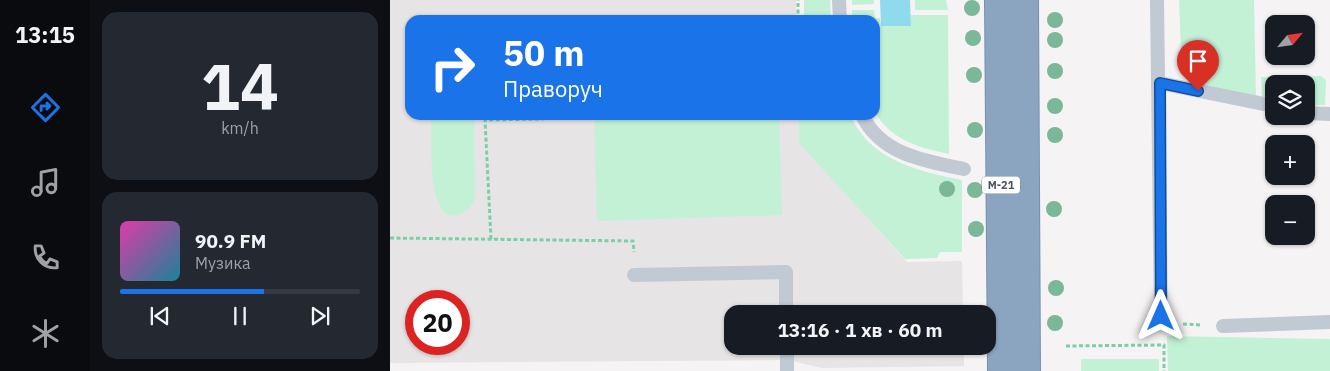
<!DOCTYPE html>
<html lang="uk">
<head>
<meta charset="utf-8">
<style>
	body { margin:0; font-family:"IBM Plex Sans",sans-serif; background:#242831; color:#f1f3f6; height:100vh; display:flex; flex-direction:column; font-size:19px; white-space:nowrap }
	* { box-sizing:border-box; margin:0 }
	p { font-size:16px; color:#9ea1a6 }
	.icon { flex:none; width:28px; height:28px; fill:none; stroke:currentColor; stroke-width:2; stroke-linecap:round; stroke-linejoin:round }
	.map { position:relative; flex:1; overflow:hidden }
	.details { display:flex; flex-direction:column; gap:12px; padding:12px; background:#0d0f14; width:300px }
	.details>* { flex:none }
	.banner { position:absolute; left:15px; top:15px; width:475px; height:105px; border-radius:15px; box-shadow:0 1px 4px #0004; background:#1a73e8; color:#fff; overflow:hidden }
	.needle { width:32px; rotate:61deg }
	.tools { position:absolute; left:875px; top:15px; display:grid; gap:10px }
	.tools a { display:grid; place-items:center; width:50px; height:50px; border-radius:10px; background:#171b24; box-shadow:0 1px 4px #0004; font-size:25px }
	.speed { position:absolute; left:15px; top:290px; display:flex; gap:10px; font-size:25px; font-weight:700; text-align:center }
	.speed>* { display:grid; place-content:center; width:65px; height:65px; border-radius:50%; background:#171b24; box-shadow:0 1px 4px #0004; line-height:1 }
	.speed .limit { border:8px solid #d22; background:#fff; color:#111 }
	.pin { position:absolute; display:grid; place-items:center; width:42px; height:42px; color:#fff; margin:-51px -21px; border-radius:50% 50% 50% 0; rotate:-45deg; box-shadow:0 0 5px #0007 }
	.pin .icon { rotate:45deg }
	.me { position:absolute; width:55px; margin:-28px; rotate:0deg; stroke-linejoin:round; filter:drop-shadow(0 0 4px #0008) }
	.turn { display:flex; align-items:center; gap:18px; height:105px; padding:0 15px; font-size:22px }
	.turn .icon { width:65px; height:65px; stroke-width:2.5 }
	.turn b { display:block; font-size:35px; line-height:42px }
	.details .card { flex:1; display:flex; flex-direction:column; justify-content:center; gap:8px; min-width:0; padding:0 18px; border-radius:15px; background:#242831 }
	.details .dial { align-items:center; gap:0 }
	.dial b { font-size:65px; line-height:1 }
	.song { display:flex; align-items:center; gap:15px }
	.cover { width:60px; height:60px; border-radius:8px; background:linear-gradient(135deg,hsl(320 70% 55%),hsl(190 70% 35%)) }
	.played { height:5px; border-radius:2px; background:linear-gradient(90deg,#1a73e8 60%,#363941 60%) }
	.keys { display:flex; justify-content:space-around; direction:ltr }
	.trip { position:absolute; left:334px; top:305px; width:272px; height:50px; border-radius:15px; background:#171b24; box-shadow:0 1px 4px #0004; font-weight:700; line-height:50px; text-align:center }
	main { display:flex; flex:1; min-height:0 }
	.dock { display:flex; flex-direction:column; width:90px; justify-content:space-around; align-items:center; background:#090b0e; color:#9ea1a6 }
	.dock .icon { width:35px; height:35px }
	.dock .current { color:#1a73e8 }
	.dock b { font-size:22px; color:#f1f3f6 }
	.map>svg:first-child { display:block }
	.education { fill:#e6e4e5; fill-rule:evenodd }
	.green { fill:#c3f1d5 }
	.water { fill:#90daee }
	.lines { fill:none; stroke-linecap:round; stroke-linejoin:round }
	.highway-casing { stroke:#7690ad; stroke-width:30 }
	.path { stroke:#7ad0a6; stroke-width:3; stroke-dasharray:4 2.5; stroke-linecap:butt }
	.lane { stroke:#c1cad2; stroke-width:14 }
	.highway { stroke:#8ba5c1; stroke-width:28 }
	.tree { fill:#7bb799 }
	.route-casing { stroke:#114b97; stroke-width:12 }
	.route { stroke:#1a73e8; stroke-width:9 }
	.labels { text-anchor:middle; stroke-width:4.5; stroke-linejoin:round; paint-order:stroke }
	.shield { fill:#fff; stroke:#808990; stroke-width:1 }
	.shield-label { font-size:11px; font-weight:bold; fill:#4a5661 }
</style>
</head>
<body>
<main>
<nav class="dock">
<b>13:15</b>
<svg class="icon current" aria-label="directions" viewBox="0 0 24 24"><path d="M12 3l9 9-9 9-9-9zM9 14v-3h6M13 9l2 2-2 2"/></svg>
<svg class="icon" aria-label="music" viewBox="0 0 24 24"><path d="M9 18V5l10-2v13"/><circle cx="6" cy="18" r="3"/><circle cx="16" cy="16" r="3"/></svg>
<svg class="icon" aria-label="phone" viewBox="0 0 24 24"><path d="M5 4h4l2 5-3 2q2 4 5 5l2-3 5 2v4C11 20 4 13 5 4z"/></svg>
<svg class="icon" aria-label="climate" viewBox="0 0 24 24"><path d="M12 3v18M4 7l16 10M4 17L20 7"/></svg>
</nav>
<section class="details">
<div class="card dial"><b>14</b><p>km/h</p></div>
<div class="card">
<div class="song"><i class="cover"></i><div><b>90.9 FM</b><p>Музика</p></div></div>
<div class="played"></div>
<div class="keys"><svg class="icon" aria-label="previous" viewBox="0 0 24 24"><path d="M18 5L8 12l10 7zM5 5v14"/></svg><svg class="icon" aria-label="pause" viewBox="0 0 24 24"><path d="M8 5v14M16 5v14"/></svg><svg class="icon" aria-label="next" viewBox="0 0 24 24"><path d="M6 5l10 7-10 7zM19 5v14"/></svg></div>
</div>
</section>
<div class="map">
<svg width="940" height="371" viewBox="0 0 940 371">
	<rect width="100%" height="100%" fill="#f5f3f3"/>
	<!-- education -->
	<path class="education" d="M 0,0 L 406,0 L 406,20 L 20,20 L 20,115 L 409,115 L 410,143 L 517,262 L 572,261 L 573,314 L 342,314 L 342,346 L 574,346 L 574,366 L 432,368 L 397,360 L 0,363 ZM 26,301 L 69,301 L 69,344 L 26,344 Z"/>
	<!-- green -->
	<g class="green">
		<path d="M 414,0 L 440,0 L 441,20 L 414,20 Z"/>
		<path d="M 462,0 L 484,0 L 484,4 L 462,5 Z"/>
		<path d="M 525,0 L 556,0 L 558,10 L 525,10 Z"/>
		<path d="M 789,0 L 864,0 L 866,98 L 804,82 L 792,74 Z"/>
		<path d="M 462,10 L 484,10 L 485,18 L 490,18 L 491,26 L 521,26 L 521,15 L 558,15 L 559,154 C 529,148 502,140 485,113 L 485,20 L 462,20 Z"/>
		<path d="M 931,76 L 936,80 L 935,105 L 916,105 L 916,84 L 884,84 L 884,100 L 872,98 L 871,77 Z"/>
		<path d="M 41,115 L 84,115 L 85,200 C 79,208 71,218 60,215 C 37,209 42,136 41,115 Z"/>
		<path d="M 204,115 L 389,115 L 392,215 L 207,221 Z"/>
		<path d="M 409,115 L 460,115 C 480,160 527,171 572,180 L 572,252 L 550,252 L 547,258 L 515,259 L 409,143 Z"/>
		<path d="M 777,336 L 940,339 L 940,371 L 778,371 Z"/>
		<rect x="691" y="359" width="78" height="12"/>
	</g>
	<!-- water -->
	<path class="water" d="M 490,0 L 520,0 L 521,26 L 491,26 Z"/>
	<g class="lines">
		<defs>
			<g id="highway">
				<path d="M 609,0 L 612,371"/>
				<path d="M 634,0 L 636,371"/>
			</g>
		</defs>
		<!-- highway casing -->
		<use href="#highway" class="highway-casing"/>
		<!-- path -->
		<g class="path">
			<path d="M 408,20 L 408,0"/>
			<path d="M 0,238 L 243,241 L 244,252"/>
			<path d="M 101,239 L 95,120 L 153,119 L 153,115"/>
			<path d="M 793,324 L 812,325"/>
			<path d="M 676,346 L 774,345 L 774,371"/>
		</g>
		<!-- lane -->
		<g class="lane">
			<path d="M 449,0 L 450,20"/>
			<path d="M 767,0 L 771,317"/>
			<path d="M 770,83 L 884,106"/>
			<path d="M 916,113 L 940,114"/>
			<path d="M 472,115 C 491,155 536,161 574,169"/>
			<path d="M 244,275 L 396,272 L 396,314"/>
			<path d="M 833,326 L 940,322"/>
			<path d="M 397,346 L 397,371"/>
		</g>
		<!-- highway -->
		<use href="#highway" class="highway"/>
	</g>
	<!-- trees -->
	<g class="tree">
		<circle cx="582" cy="8" r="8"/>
		<circle cx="665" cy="20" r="8"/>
		<circle cx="583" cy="38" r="8"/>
		<circle cx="665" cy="40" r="8"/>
		<circle cx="665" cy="71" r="8"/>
		<circle cx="584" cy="75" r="8"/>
		<circle cx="665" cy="106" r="8"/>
		<circle cx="585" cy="130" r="8"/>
		<circle cx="665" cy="135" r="8"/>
		<circle cx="557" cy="189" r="8"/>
		<circle cx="585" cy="190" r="8"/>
		<circle cx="664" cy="209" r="8"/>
		<circle cx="586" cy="229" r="8"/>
		<circle cx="666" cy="288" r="8"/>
		<circle cx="665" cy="323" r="8"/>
	</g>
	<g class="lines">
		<defs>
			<path id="route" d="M 771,316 L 770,83 L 808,91"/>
		</defs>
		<!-- route casing -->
		<use href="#route" class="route-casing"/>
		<!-- route -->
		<use href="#route" class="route"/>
	</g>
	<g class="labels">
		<!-- shield labels -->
		<rect class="shield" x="592" y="176.5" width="38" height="17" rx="4"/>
		<g class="shield-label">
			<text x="611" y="189">М-21</text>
		</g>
	</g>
</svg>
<div class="tools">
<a><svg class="needle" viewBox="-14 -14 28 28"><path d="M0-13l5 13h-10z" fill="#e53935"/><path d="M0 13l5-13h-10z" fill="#9ea1a6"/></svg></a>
<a><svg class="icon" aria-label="layers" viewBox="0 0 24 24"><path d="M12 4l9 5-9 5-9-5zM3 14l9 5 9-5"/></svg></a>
<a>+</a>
<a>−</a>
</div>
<div class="speed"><div class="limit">20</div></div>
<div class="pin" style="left:808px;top:91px;background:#d93025"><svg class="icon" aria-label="arrive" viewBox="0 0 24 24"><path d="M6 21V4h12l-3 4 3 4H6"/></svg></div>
<svg class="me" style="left:771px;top:316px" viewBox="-20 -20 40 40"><path d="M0-17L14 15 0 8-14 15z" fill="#1a73e8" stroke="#fff" stroke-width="4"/></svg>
<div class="trip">13:16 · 1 хв · 60 m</div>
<div class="banner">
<div class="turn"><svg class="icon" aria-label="right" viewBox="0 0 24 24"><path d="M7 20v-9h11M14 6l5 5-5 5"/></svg><div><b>50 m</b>Праворуч</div></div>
</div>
</div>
</main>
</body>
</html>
